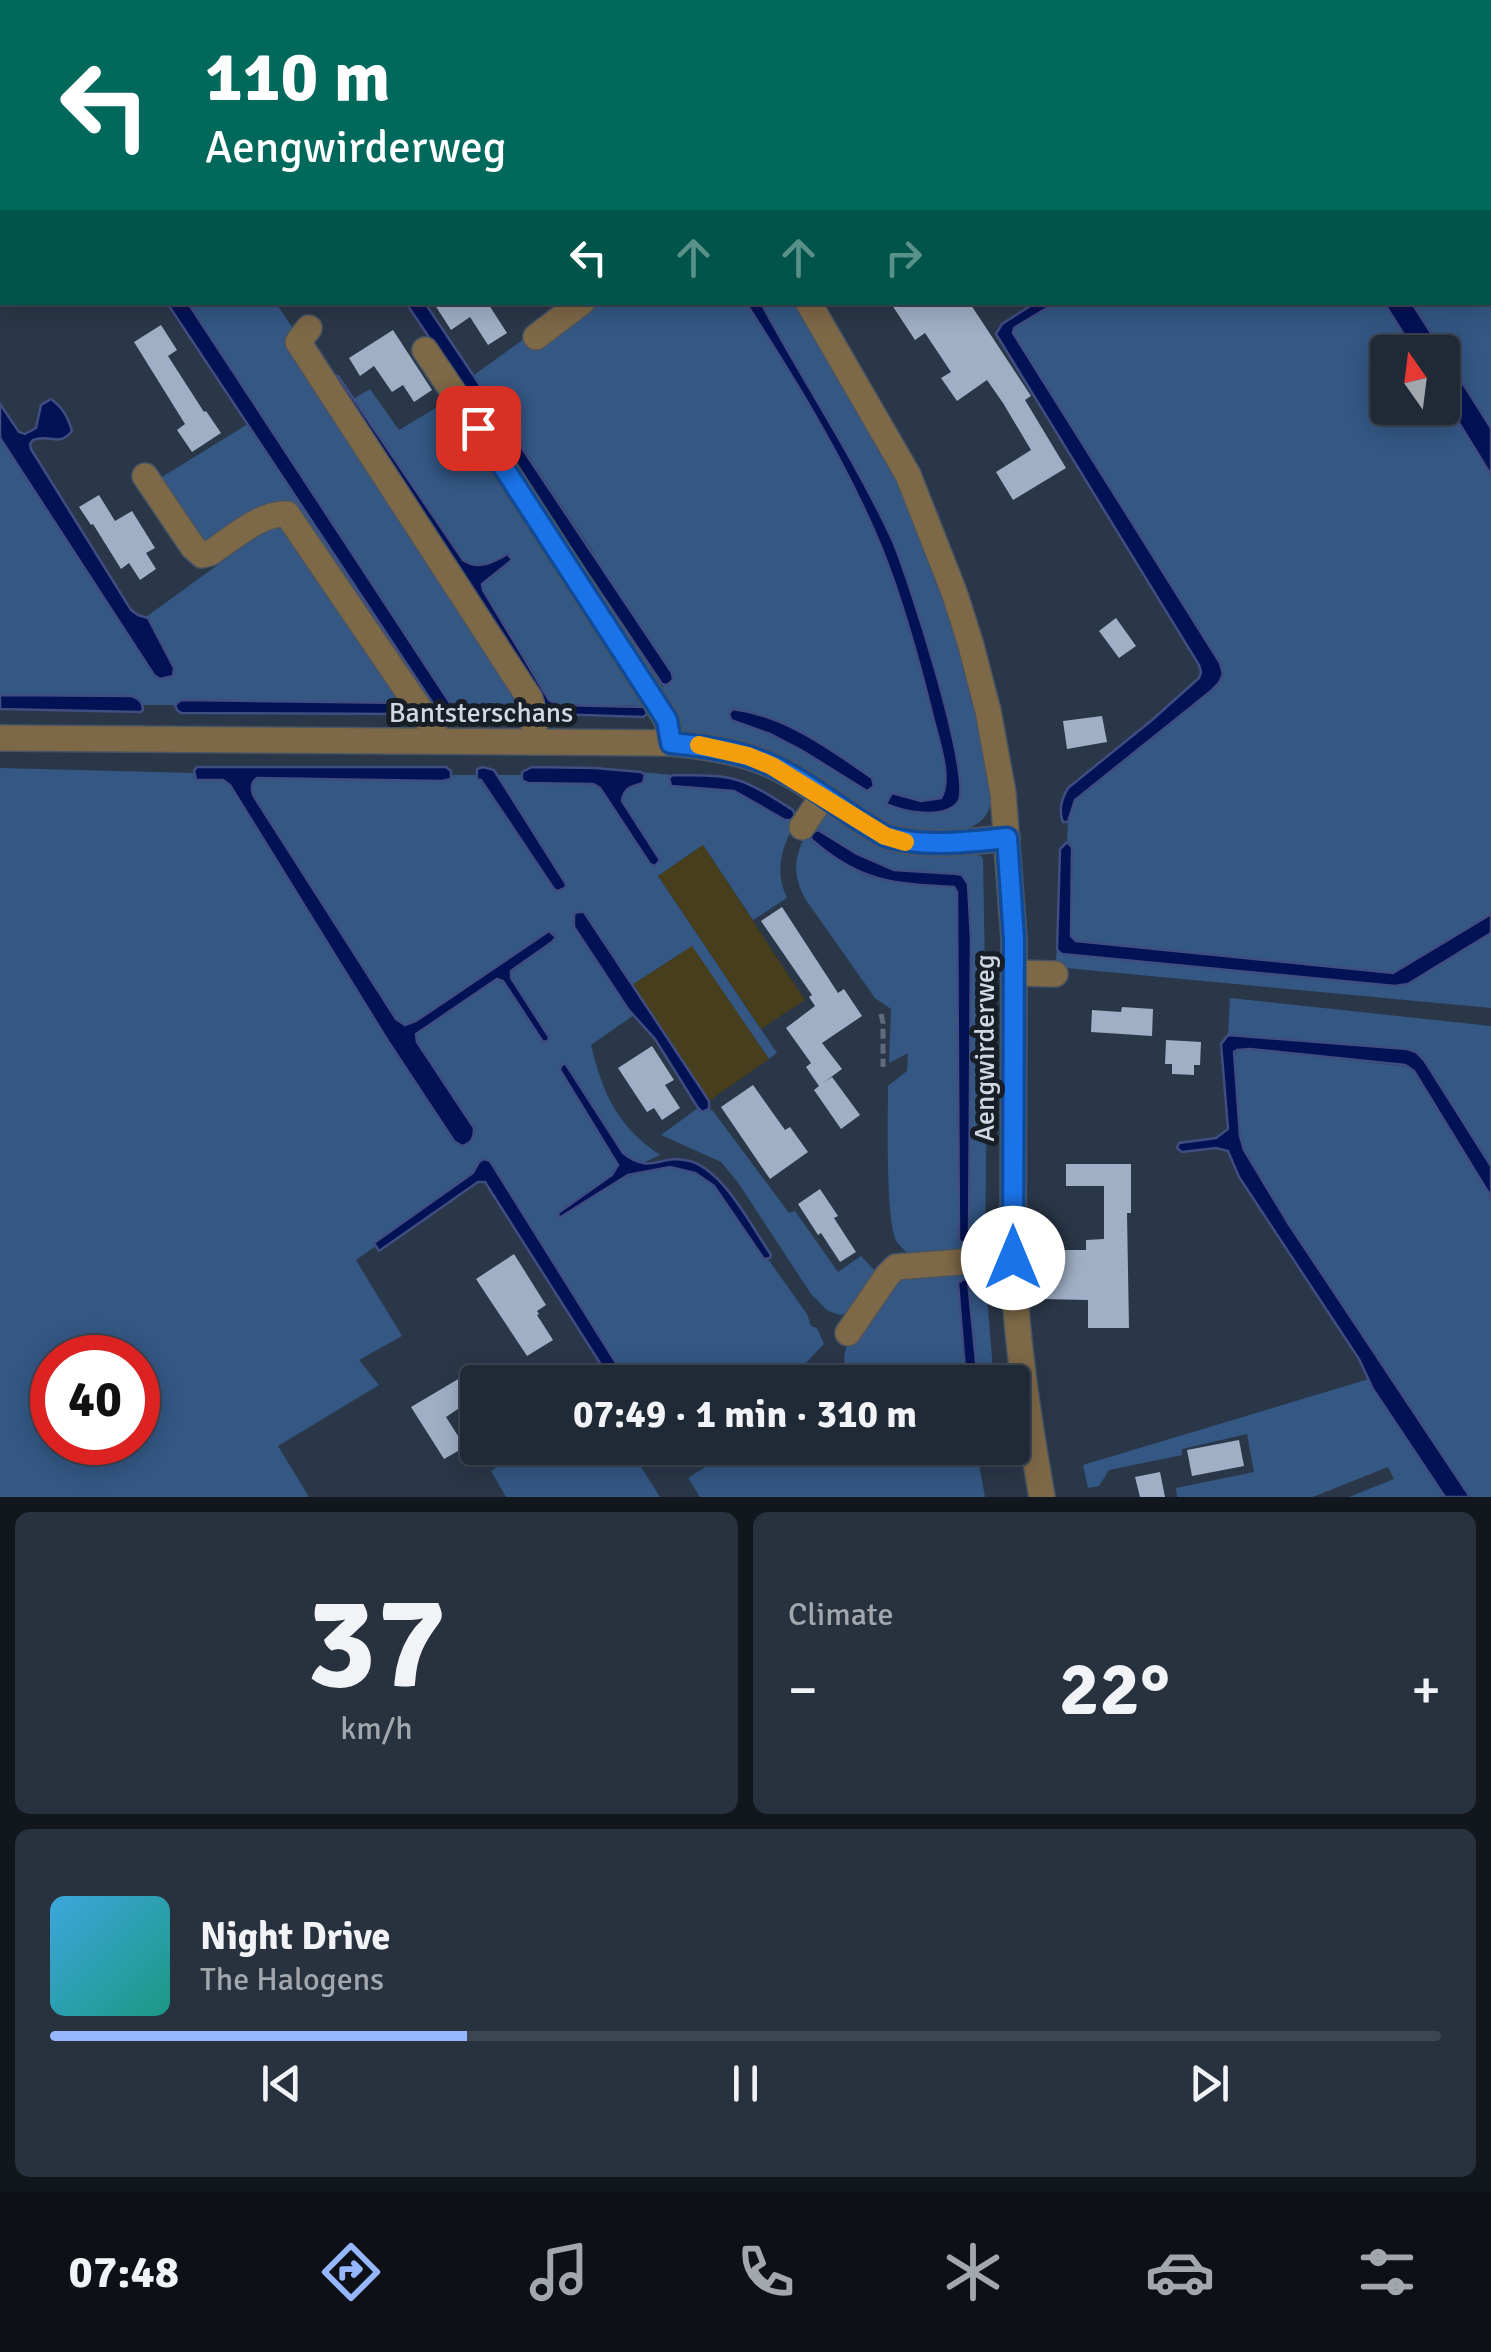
<!DOCTYPE html>
<html lang="en">
<head>
<meta charset="utf-8">
<style>
	body { margin:0; font-family:Signika,sans-serif; background:#28313e; color:#f1f3f6; height:100vh; display:flex; flex-direction:column; font-size:38px; white-space:nowrap }
	* { box-sizing:border-box; margin:0 }
	p { font-size:32px; color:#a2a6ad }
	.icon { flex:none; width:55px; height:55px; fill:none; stroke:currentColor; stroke-width:2; stroke-linecap:round; stroke-linejoin:round }
	.map { position:relative; height:1497px; overflow:hidden }
	.sheet { display:flex; flex-direction:column; gap:15px; padding:15px; background:#12171e; flex:1 }
	.sheet>* { flex:none }
	.top-card { position:absolute; left:0px; top:0px; width:1492px; height:305px; box-shadow:0 5px 25px #0003,0 0 0 2px #3d4551; background:#00695c; color:#fff; overflow:hidden }
	.needle { width:65px; rotate:346deg }
	.buttons { position:absolute; left:1370px; top:335px; display:grid; gap:20px }
	.buttons a { display:grid; place-items:center; width:90px; height:90px; border-radius:10px; background:#202936; box-shadow:0 5px 25px #0003,0 0 0 2px #3d4551; font-size:50px }
	.speed { position:absolute; left:30px; top:1335px; display:flex; gap:20px; font-size:50px; font-weight:700; text-align:center }
	.speed>* { display:grid; place-content:center; width:130px; height:130px; border-radius:50%; background:#202936; box-shadow:0 5px 25px #0003,0 0 0 2px #3d4551; line-height:1 }
	.speed .limit { border:15px solid #d22; background:#fff; color:#111 }
	.pin { position:absolute; display:grid; place-items:center; width:85px; height:85px; color:#fff; margin:-42px; border-radius:20px; box-shadow:0 5px 15px #0006 }
	.me { position:absolute; width:110px; margin:-55px; rotate:0deg; stroke-linejoin:round; filter:drop-shadow(0 0 8px #0008) }
	.turn { display:flex; align-items:center; gap:35px; height:210px; padding:0 40px; font-size:45px }
	.turn .icon { width:130px; height:130px; stroke-width:2.5 }
	.turn b { display:block; font-size:70px; line-height:85px }
	.lanes { display:flex; align-items:center; height:95px; padding:0 40px; background:#0003; justify-content:center; gap:50px; direction:ltr }
	.lanes .off { opacity:.35 }
	.big { font-size:75px; font-weight:800; line-height:1.1 }
	.sheet .widget { flex:1; display:flex; flex-direction:column; justify-content:center; gap:15px; min-width:0; padding:0 35px; border-radius:15px; background:#28313e }
	.sheet .dial { align-items:center; gap:0 }
	.dial b { font-size:130px; line-height:1 }
	.song { display:flex; align-items:center; gap:30px }
	.cover { width:120px; height:120px; border-radius:15px; background:linear-gradient(135deg,hsl(200 70% 55%),hsl(170 70% 35%)) }
	.played { height:10px; border-radius:5px; background:linear-gradient(90deg,#96b6fd 30%,#3d4551 30%) }
	.keys { display:flex; justify-content:space-around; direction:ltr }
	.heat { display:flex; justify-content:space-between; align-items:center; font-size:55px; direction:ltr }
	.sheet .tiles { flex:1; display:grid; gap:15px; grid-template-columns:1fr 1fr }
	.widget:last-child { grid-column:span 2 }
	.trip { position:absolute; left:460px; top:1365px; width:570px; height:100px; border-radius:10px; background:#202936; box-shadow:0 5px 25px #0003,0 0 0 2px #3d4551; font-weight:800; line-height:100px; text-align:center }
	.menu { display:flex; height:160px; justify-content:space-around; align-items:center; background:#0d1016; color:#a2a6ad }
	.menu .icon { width:70px; height:70px }
	.menu .on { color:#96b6fd }
	.menu b { font-size:45px; color:#f1f3f6 }
	.map>svg:first-child { display:block }
	.green { fill:#345784; fill-rule:evenodd }
	.sand { fill:#463e1d }
	.water { fill:#021255; stroke:#404d80; stroke-width:2.5 }
	.building { fill:#9fafc5 }
	.lines { fill:none; stroke-linecap:round; stroke-linejoin:round }
	.minor-casing { stroke:#485464; stroke-width:28 }
	.path { stroke:#5f6b7a; stroke-width:5; stroke-dasharray:10 5; stroke-linecap:butt }
	.minor { stroke:#7d6847; stroke-width:25 }
	.route-casing { stroke:#114b97; stroke-width:25 }
	.route { stroke:#1a73e8; stroke-width:18 }
	.slow { stroke:#f59e0b; stroke-width:18 }
	.labels { text-anchor:middle; stroke-width:10; stroke-linejoin:round; paint-order:stroke }
	.street-label { font-size:28px; fill:#cfd8e3; stroke:#181e26 }
</style>
</head>
<body>
<div class="map">
<svg width="1491" height="1497" viewBox="0 0 1491 1497">
	<rect width="100%" height="100%" fill="#2a3748"/>
	<!-- green -->
	<g class="green">
		<path d="M 1223,0 L 1491,0 L 1491,428 L 1412,303 L 1490,302 L 1490,2 L 1224,2 Z"/>
		<path d="M 188,303 L 276,303 L 312,357 L 521,707 L 518,705 L 452,707 Z"/>
		<path d="M 574,303 L 746,303 C 796,381 847,463 882,549 C 904,604 918,660 933,717 C 938,738 953,779 941,798 L 921,801 L 897,793 L 886,804 L 908,812 L 954,806 C 969,790 952,739 947,718 C 928,647 909,576 877,509 C 843,438 798,372 761,303 L 795,303 L 904,496 L 944,596 L 973,697 L 991,798 C 989,840 934,832 903,832 L 683,736 L 669,711 L 662,684 L 667,685 L 592,550 L 474,375 ZM 733,709 C 786,716 830,749 872,778 L 867,790 L 801,750 L 757,729 Z"/>
		<path d="M 1055,303 L 1384,303 L 1415,352 L 1388,352 L 1388,408 L 1442,408 L 1443,397 L 1491,475 L 1491,914 L 1402,969 L 1393,973 L 1076,941 L 1071,936 L 1072,847 L 1067,842 L 1068,822 L 1075,800 L 1219,683 L 1220,663 L 1012,333 L 1014,328 Z"/>
		<path d="M 370,389 L 399,430 L 449,400 L 649,708 L 631,705 L 558,705 L 549,700 L 535,674 L 483,590 L 482,584 L 511,561 L 508,554 C 491,561 479,571 463,560 L 353,399 Z"/>
		<path d="M 248,424 L 436,707 L 427,708 L 297,515 L 209,544 L 198,541 L 157,480 Z"/>
		<path d="M 0,438 L 154,675 L 174,668 L 149,618 L 146,617 L 278,521 L 406,703 L 181,700 L 175,705 L 143,705 L 132,696 L 0,695 Z"/>
		<path d="M 0,768 L 194,773 L 197,780 L 224,780 L 230,785 L 388,1041 L 454,1141 L 417,1042 L 416,1034 L 497,979 L 503,981 L 543,1042 L 550,1040 L 511,978 L 511,971 L 552,942 L 555,937 L 416,1021 L 405,1025 L 396,1019 L 252,795 C 251,788 251,782 257,778 L 442,781 L 451,779 L 451,775 L 476,775 L 554,889 L 566,884 L 497,775 L 522,775 L 523,780 L 528,783 L 594,784 L 600,788 L 650,864 L 654,866 L 659,860 L 622,801 L 623,793 L 645,776 L 641,772 L 673,775 L 669,778 L 671,786 L 734,791 L 795,815 L 798,818 C 783,843 773,870 787,898 L 753,920 L 703,845 L 658,876 L 777,1053 L 769,1059 L 692,947 L 632,985 L 584,912 L 573,920 L 574,927 L 634,1015 L 591,1045 C 603,1094 617,1126 660,1155 L 641,1164 L 623,1153 L 571,1070 L 618,1165 L 612,1175 L 559,1213 C 601,1189 673,1140 715,1188 C 734,1209 748,1236 764,1259 L 768,1259 L 807,1314 L 811,1326 L 817,1328 L 824,1344 L 805,1364 L 774,1382 L 628,1382 L 490,1161 L 475,1168 L 473,1173 L 375,1243 L 376,1246 L 356,1260 L 402,1336 L 359,1360 L 379,1385 L 278,1446 L 309,1497 L 0,1497 ZM 52,1358 L 138,1358 L 138,1442 L 52,1442 Z"/>
		<path d="M 828,815 C 851,823 870,841 893,849 C 922,860 953,848 981,856 L 983,859 L 987,1088 L 985,1246 L 978,1253 C 962,1254 929,1261 915,1257 C 909,1255 901,1248 897,1242 C 885,1223 888,1114 888,1086 L 907,1071 L 908,1053 L 889,1063 L 891,1009 L 875,998 L 806,900 C 788,869 797,848 815,819 ZM 818,830 L 857,854 L 894,870 L 957,874 L 966,1242 L 960,1242 L 959,1238 L 957,892 L 955,887 C 919,884 873,887 844,863 C 834,855 826,840 818,830 Z"/>
		<path d="M 1491,933 L 1491,1008 L 1055,967 L 1057,950 L 1062,954 L 1069,955 L 1395,986 L 1408,984 Z"/>
		<path d="M 1230,998 L 1491,1026 L 1491,1166 L 1425,1060 L 1416,1052 L 1407,1049 L 1228,1035 Z"/>
		<path d="M 1250,1049 L 1409,1067 L 1414,1071 L 1491,1197 L 1491,1497 L 1470,1497 L 1288,1223 L 1244,1150 L 1240,1136 L 1234,1059 L 1237,1050 Z"/>
		<path d="M 698,1108 L 702,1112 L 709,1109 L 713,1111 L 789,1213 L 795,1211 L 838,1272 L 861,1256 L 877,1273 L 853,1312 L 840,1315 L 828,1311 L 811,1294 L 739,1184 L 721,1162 L 661,1135 Z"/>
		<path d="M 985,1272 L 994,1382 L 978,1382 L 968,1281 L 961,1334 L 966,1382 L 854,1382 C 849,1373 842,1364 845,1352 C 849,1335 889,1290 902,1273 Z"/>
		<path d="M 1369,1379 L 1445,1497 L 1349,1497 L 1394,1479 L 1388,1467 L 1313,1497 L 1177,1497 L 1176,1488 L 1254,1472 L 1247,1434 L 1182,1449 L 1182,1455 L 1109,1470 L 1099,1486 L 1088,1488 L 1083,1465 Z"/>
		<path d="M 526,1448 L 629,1448 L 660,1497 L 506,1497 L 491,1471 Z"/>
		<path d="M 735,1448 L 756,1448 L 766,1460 L 786,1448 L 976,1448 L 985,1497 L 700,1497 L 688,1478 Z"/>
	</g>
	<!-- sand -->
	<g class="sand">
		<path d="M 703,845 L 805,1000 L 761,1029 L 658,876 Z"/>
		<path d="M 692,946 L 769,1059 L 709,1101 L 632,985 Z"/>
	</g>
	<!-- water -->
	<g class="water">
		<path d="M 167,303 L 188,303 L 452,706 L 452,713 L 444,716 L 434,705 Z"/>
		<path d="M 406,303 L 425,303 L 672,673 L 673,680 L 667,685 L 662,684 Z"/>
		<path d="M 746,303 L 761,303 C 803,381 853,456 891,537 C 906,569 974,780 958,802 C 945,820 903,812 886,804 L 892,793 L 921,801 L 941,798 C 953,779 938,738 933,717 C 919,660 904,604 882,549 C 847,463 796,381 746,303 Z"/>
		<path d="M 1035,303 L 1055,303 L 1014,328 L 1013,333 L 1220,663 L 1223,674 L 1219,683 L 1211,691 L 1075,800 L 1068,822 L 1063,822 C 1058,810 1062,798 1068,788 L 1152,720 L 1199,678 L 1201,672 L 1199,665 L 996,334 L 1002,324 Z"/>
		<path d="M 1384,303 L 1412,303 L 1491,428 L 1491,475 L 1443,397 L 1442,352 L 1415,352 Z"/>
		<path d="M 331,376 L 338,376 L 463,560 C 479,571 492,562 508,554 L 512,560 L 482,584 L 483,590 L 549,700 L 558,705 L 646,707 L 647,714 L 643,717 L 553,714 L 545,710 Z"/>
		<path d="M 51,399 C 63,408 68,417 72,431 C 58,448 51,433 33,440 L 30,444 L 31,449 L 131,610 L 138,615 L 148,618 L 174,668 L 173,676 L 160,679 L 154,675 L 0,438 L 0,404 L 19,432 L 25,434 L 36,428 L 41,405 Z"/>
		<path d="M 0,695 L 132,696 C 139,699 143,702 143,710 L 140,712 L 0,709 Z"/>
		<path d="M 181,700 L 406,703 L 408,712 L 405,714 L 181,713 L 177,710 L 175,705 Z"/>
		<path d="M 733,709 C 786,716 830,749 872,778 L 874,786 L 867,791 L 801,750 L 770,734 L 731,720 L 729,713 Z"/>
		<path d="M 197,767 L 446,767 L 451,771 L 451,779 L 442,781 L 257,778 C 251,782 251,788 253,795 L 396,1019 L 405,1025 L 416,1021 L 549,931 L 556,937 L 552,942 L 511,971 L 511,978 L 549,1037 L 548,1041 L 543,1042 L 503,981 L 497,979 L 416,1034 L 417,1042 L 474,1128 C 474,1138 472,1143 462,1146 L 454,1141 L 388,1041 L 230,785 L 223,780 L 196,780 L 194,770 Z"/>
		<path d="M 483,767 L 494,770 L 566,884 L 565,888 L 558,891 L 554,889 L 481,780 L 477,779 L 477,769 Z"/>
		<path d="M 532,767 L 595,768 L 641,772 L 645,775 L 643,783 C 631,787 624,787 622,801 L 660,860 L 655,866 L 650,864 L 600,788 L 593,784 L 528,783 L 522,780 L 522,772 Z"/>
		<path d="M 673,775 C 694,776 717,774 737,780 C 757,786 775,799 793,810 L 795,815 L 791,820 L 785,820 L 734,791 L 671,786 L 669,778 Z"/>
		<path d="M 818,830 L 857,854 L 894,870 L 957,874 L 962,875 L 968,884 L 971,939 L 969,1239 L 966,1242 L 960,1242 L 959,1239 L 957,892 L 954,887 C 893,884 859,882 811,839 L 811,833 Z"/>
		<path d="M 1067,842 L 1072,847 L 1071,936 L 1076,941 L 1393,973 L 1491,914 L 1491,933 L 1408,984 L 1395,986 L 1062,954 L 1057,950 L 1060,849 Z"/>
		<path d="M 578,912 L 584,912 L 709,1101 L 709,1109 L 702,1112 L 698,1108 L 655,1039 L 628,1009 L 574,927 L 574,914 Z"/>
		<path d="M 1228,1035 L 1407,1049 L 1416,1052 L 1424,1060 L 1491,1166 L 1491,1197 L 1414,1071 L 1405,1065 L 1250,1049 L 1237,1050 L 1234,1052 L 1240,1136 L 1244,1150 L 1288,1223 L 1470,1497 L 1445,1497 L 1373,1389 L 1359,1359 L 1239,1177 L 1228,1151 L 1216,1148 L 1182,1152 L 1177,1148 L 1179,1143 L 1216,1138 L 1228,1129 L 1221,1044 Z"/>
		<path d="M 565,1063 L 623,1153 C 652,1176 660,1153 690,1161 C 724,1171 752,1227 771,1255 L 770,1258 L 764,1259 L 714,1186 L 695,1173 L 670,1167 L 628,1175 L 559,1218 L 558,1213 L 612,1175 L 618,1165 L 560,1070 L 561,1066 Z"/>
		<path d="M 484,1159 L 490,1161 L 628,1382 L 612,1382 L 485,1182 L 478,1182 L 379,1251 L 374,1243 L 473,1173 L 479,1162 Z"/>
		<path d="M 964,1279 L 968,1281 L 978,1382 L 966,1382 L 958,1283 Z"/>
	</g>
	<!-- building -->
	<g class="building">
		<path d="M 433,302 L 493,302 L 489,305 L 507,333 L 488,345 L 470,317 L 451,330 Z"/>
		<path d="M 890,302 L 969,302 L 1031,396 L 1025,400 L 1066,468 L 1013,500 L 996,472 L 1031,450 L 1003,403 L 987,380 L 957,401 L 941,378 L 951,372 L 925,333 L 915,340 Z"/>
		<path d="M 161,325 L 177,350 L 168,356 L 204,412 L 206,411 L 221,433 L 192,452 L 177,430 L 185,424 L 134,342 Z"/>
		<path d="M 393,330 L 432,390 L 414,402 L 403,385 L 392,392 L 374,366 L 360,376 L 349,358 Z"/>
		<path d="M 99,495 L 115,521 L 132,511 L 155,548 L 146,553 L 156,569 L 140,580 L 129,563 L 121,569 L 93,524 L 91,525 L 79,507 Z"/>
		<path d="M 1116,618 L 1136,646 L 1119,658 L 1099,631 Z"/>
		<path d="M 1102,716 L 1107,742 L 1067,749 L 1063,721 Z"/>
		<path d="M 782,907 L 838,993 L 844,989 L 862,1016 L 822,1043 L 842,1069 L 823,1083 L 832,1077 L 860,1115 L 841,1129 L 814,1090 L 819,1086 L 806,1067 L 811,1063 L 786,1028 L 815,1006 L 809,997 L 812,995 L 761,921 Z"/>
		<path d="M 1122,1007 L 1153,1009 L 1152,1036 L 1091,1032 L 1092,1010 L 1121,1012 Z"/>
		<path d="M 1166,1040 L 1201,1042 L 1200,1065 L 1194,1065 L 1194,1075 L 1172,1074 L 1172,1064 L 1165,1064 Z"/>
		<path d="M 652,1046 L 674,1080 L 665,1085 L 680,1108 L 662,1120 L 654,1108 L 647,1112 L 618,1068 Z"/>
		<path d="M 753,1085 L 785,1130 L 790,1127 L 808,1152 L 770,1179 L 721,1107 Z"/>
		<path d="M 1066,1164 L 1131,1164 L 1131,1213 L 1127,1213 L 1129,1328 L 1088,1328 L 1088,1300 L 1043,1299 L 1043,1250 L 1086,1250 L 1086,1240 L 1104,1239 L 1104,1186 L 1066,1186 Z"/>
		<path d="M 820,1189 L 838,1216 L 834,1218 L 856,1252 L 840,1262 L 821,1233 L 818,1235 L 798,1204 Z"/>
		<path d="M 514,1254 L 546,1305 L 537,1311 L 539,1314 L 537,1315 L 553,1340 L 527,1356 L 476,1279 Z"/>
		<path d="M 460,1378 L 473,1399 L 446,1417 L 465,1447 L 444,1459 L 411,1407 Z"/>
		<path d="M 1239,1440 L 1244,1466 L 1192,1476 L 1187,1450 Z"/>
		<path d="M 1160,1472 L 1165,1497 L 1140,1497 L 1135,1477 Z"/>
	</g>
	<g class="lines">
		<defs>
			<g id="minor">
				<path d="M 693,0 L 694,2"/>
				<path d="M 808,302 L 908,475 L 954,592 L 970,642 L 988,711 L 1003,793 L 1014,939 L 1013,1258 C 1016,1339 1028,1417 1042,1497"/>
				<path d="M 309,328 L 298,342 L 530,699 L 534,714 L 534,742"/>
				<path d="M 536,337 L 582,302"/>
				<path d="M 425,350 L 495,454 L 667,720 L 671,743"/>
				<path d="M 145,476 L 193,547 L 202,555 L 210,553 C 232,539 261,512 287,514 L 434,730 L 432,741"/>
				<path d="M 0,738 L 671,743 C 705,746 740,751 771,765 C 811,783 846,814 885,836 C 925,848 966,842 1007,838"/>
				<path d="M 802,827 L 823,796"/>
				<path d="M 1014,973 L 1055,974"/>
				<path d="M 848,1333 L 887,1276 L 896,1267 L 1013,1258"/>
			</g>
		</defs>
		<!-- minor casing -->
		<use href="#minor" class="minor-casing"/>
		<!-- path -->
		<path class="path" d="M 881,1014 L 883,1023 L 883,1067"/>
		<!-- minor -->
		<use href="#minor" class="minor"/>
	</g>
	<g class="lines">
		<defs>
			<path id="route" d="M 478,428 L 667,720 L 671,743 C 705,746 740,751 771,765 C 811,783 846,814 885,836 C 925,848 966,842 1007,838 L 1014,939 L 1013,1258"/>
		</defs>
		<!-- route casing -->
		<use href="#route" class="route-casing"/>
		<!-- route -->
		<use href="#route" class="route"/>
		<!-- slow -->
		<path class="slow" d="M 699,745 L 748,756 L 772,766 L 885,836 L 905,842"/>
	</g>
	<g class="labels">
		<!-- street labels -->
		<g class="street-label">
			<text x="481" y="722">Bantsterschans</text>
			<text transform="translate(984 1048) rotate(-90)" y="10">Aengwirderweg</text>
		</g>
	</g>
</svg>
<div class="buttons">
<a><svg class="needle" viewBox="-14 -14 28 28"><path d="M0-13l5 13h-10z" fill="#e53935"/><path d="M0 13l5-13h-10z" fill="#a2a6ad"/></svg></a>
</div>
<div class="speed"><div class="limit">40</div></div>
<div class="pin" style="left:478px;top:428px;background:#d93025"><svg class="icon" aria-label="arrive" viewBox="0 0 24 24"><path d="M6 21V4h12l-3 4 3 4H6"/></svg></div>
<svg class="me" style="left:1013px;top:1258px" viewBox="-20 -20 40 40"><circle r="19" fill="#fff"/><path d="M0-13L10 11 0 6-10 11z" fill="#1a73e8"/></svg>
<div class="trip">07:49 · 1 min · 310 m</div>
<div class="top-card">
<div class="turn"><svg class="icon" aria-label="left" viewBox="0 0 24 24"><path d="M17 20v-9H6M10 6l-5 5 5 5"/></svg><div><b>110 m</b>Aengwirderweg</div></div>
<div class="lanes"><svg class="icon" aria-label="left" viewBox="0 0 24 24"><path d="M17 20v-9H6M10 6l-5 5 5 5"/></svg><svg class="icon off" aria-label="ahead" viewBox="0 0 24 24"><path d="M12 20V5M6 11l6-6 6 6"/></svg><svg class="icon off" aria-label="ahead" viewBox="0 0 24 24"><path d="M12 20V5M6 11l6-6 6 6"/></svg><svg class="icon off" aria-label="right" viewBox="0 0 24 24"><path d="M7 20v-9h11M14 6l5 5-5 5"/></svg></div>
</div>
</div>
<section class="sheet">
<div class="tiles">
<div class="widget dial"><b>37</b><p>km/h</p></div>
<div class="widget"><p>Climate</p>
<div class="heat"><a>−</a><b class="big">22°</b><a>+</a></div>
</div>
<div class="widget">
<div class="song"><i class="cover"></i><div><b>Night Drive</b><p>The Halogens</p></div></div>
<div class="played"></div>
<div class="keys"><svg class="icon" aria-label="previous" viewBox="0 0 24 24"><path d="M18 5L8 12l10 7zM5 5v14"/></svg><svg class="icon" aria-label="pause" viewBox="0 0 24 24"><path d="M8 5v14M16 5v14"/></svg><svg class="icon" aria-label="next" viewBox="0 0 24 24"><path d="M6 5l10 7-10 7zM19 5v14"/></svg></div>
</div>
</div>
</section>
<nav class="menu">
<b>07:48</b>
<svg class="icon on" aria-label="directions" viewBox="0 0 24 24"><path d="M12 3l9 9-9 9-9-9zM9 14v-3h6M13 9l2 2-2 2"/></svg>
<svg class="icon" aria-label="music" viewBox="0 0 24 24"><path d="M9 18V5l10-2v13"/><circle cx="6" cy="18" r="3"/><circle cx="16" cy="16" r="3"/></svg>
<svg class="icon" aria-label="phone" viewBox="0 0 24 24"><path d="M5 4h4l2 5-3 2q2 4 5 5l2-3 5 2v4C11 20 4 13 5 4z"/></svg>
<svg class="icon" aria-label="climate" viewBox="0 0 24 24"><path d="M12 3v18M4 7l16 10M4 17L20 7"/></svg>
<svg class="icon" aria-label="car" viewBox="0 0 24 24"><path d="M5 17H2v-5l4-1 3-4h7l3 4 3 1v5h-3M9 17h6M6 11h13"/><circle cx="7" cy="17" r="2"/><circle cx="17" cy="17" r="2"/></svg>
<svg class="icon" aria-label="filters" viewBox="0 0 24 24"><path d="M4 7h16M4 17h16"/><circle cx="9" cy="7" r="2"/><circle cx="15" cy="17" r="2"/></svg>
</nav>
</body>
</html>
